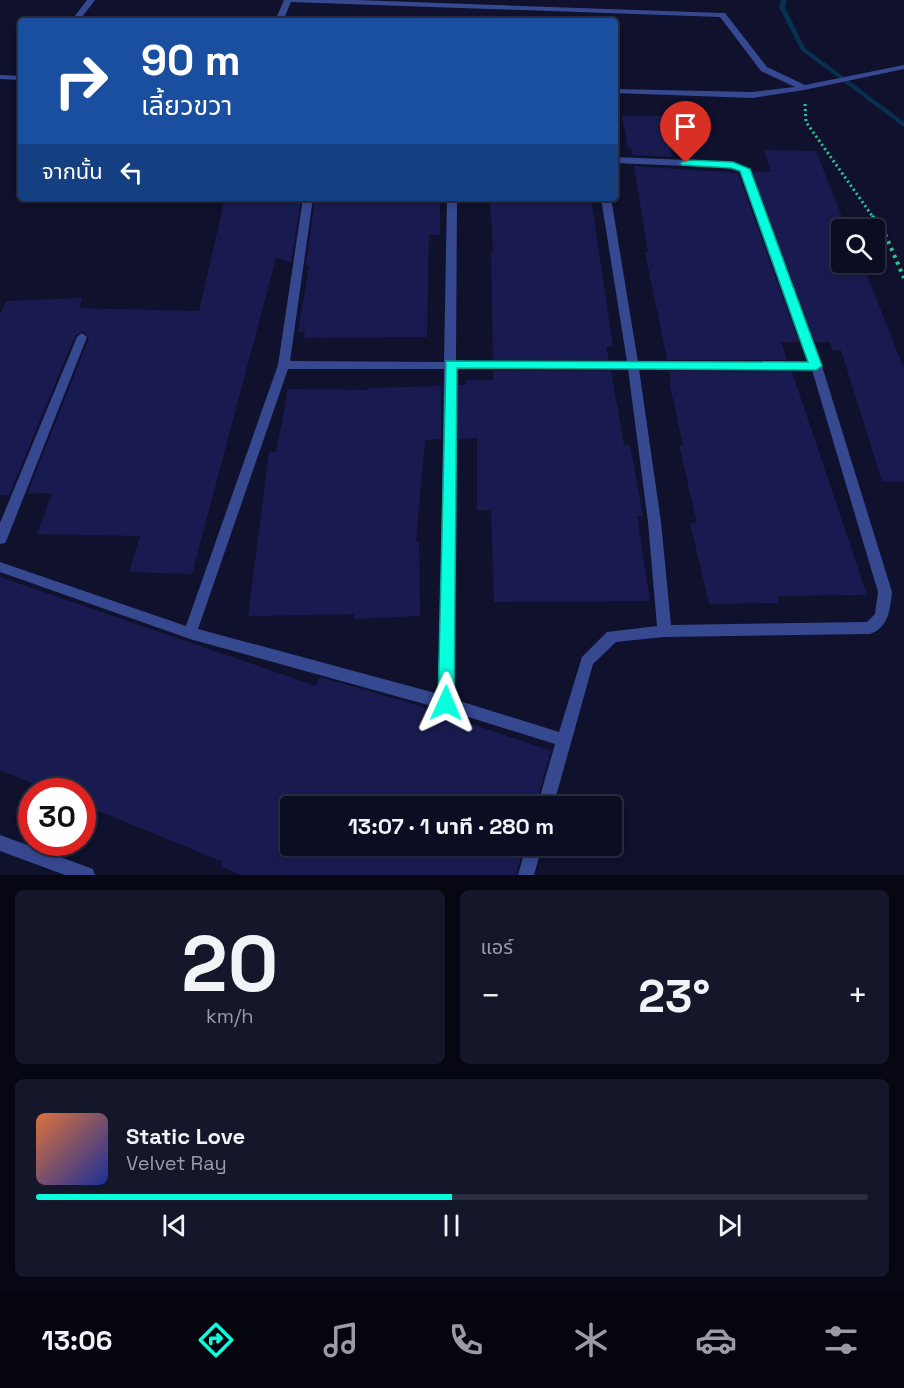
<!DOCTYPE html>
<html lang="th">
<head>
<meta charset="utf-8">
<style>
	body { margin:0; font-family:"Space Grotesk","Noto Sans Thai",sans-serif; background:#14162a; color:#f1f3f6; height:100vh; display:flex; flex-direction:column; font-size:22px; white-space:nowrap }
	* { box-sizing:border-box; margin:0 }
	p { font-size:20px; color:#9a9ca5 }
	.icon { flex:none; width:33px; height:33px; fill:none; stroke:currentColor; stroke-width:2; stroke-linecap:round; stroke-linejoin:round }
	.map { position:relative; height:875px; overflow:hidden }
	.sheet { display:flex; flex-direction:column; gap:15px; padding:15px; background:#060713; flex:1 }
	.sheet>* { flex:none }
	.hud { position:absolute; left:18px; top:18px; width:600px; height:183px; border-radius:6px; box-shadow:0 3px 9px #0003,0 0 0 2px #2b2d40; background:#1a4fa0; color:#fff; overflow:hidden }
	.tools { position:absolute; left:831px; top:219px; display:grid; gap:12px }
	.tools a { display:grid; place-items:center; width:54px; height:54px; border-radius:6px; background:#0b0d22; box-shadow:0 3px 9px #0003,0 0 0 2px #2b2d40; font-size:30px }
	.speed { position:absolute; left:18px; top:778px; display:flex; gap:12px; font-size:30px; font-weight:700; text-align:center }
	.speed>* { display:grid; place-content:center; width:78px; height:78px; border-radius:50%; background:#0b0d22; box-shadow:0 3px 9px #0003,0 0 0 2px #2b2d40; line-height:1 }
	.speed .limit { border:9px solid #d22; background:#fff; color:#111 }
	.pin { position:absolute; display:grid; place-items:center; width:51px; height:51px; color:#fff; margin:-62px -26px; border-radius:50% 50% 50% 0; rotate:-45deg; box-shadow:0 0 6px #0007 }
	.pin .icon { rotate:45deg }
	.me { position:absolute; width:66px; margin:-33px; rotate:1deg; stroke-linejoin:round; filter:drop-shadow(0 0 4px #0008) }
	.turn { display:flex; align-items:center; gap:21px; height:126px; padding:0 24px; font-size:27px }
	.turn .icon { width:78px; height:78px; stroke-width:2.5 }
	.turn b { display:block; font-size:42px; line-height:51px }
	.then { display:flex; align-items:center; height:57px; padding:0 24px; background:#0003; gap:12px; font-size:22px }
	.big { font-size:45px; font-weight:700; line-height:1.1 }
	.sheet .tile { flex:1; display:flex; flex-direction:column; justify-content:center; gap:9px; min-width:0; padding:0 21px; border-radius:9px; background:#14162a }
	.sheet .dial { align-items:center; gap:0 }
	.dial b { font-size:78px; line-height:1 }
	.song { display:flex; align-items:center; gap:18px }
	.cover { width:72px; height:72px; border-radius:9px; background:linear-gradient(135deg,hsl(20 70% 55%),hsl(230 70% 35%)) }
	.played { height:6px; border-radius:3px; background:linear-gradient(90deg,#07ffdd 50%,#2b2d40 50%) }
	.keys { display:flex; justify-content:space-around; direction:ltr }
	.heat { display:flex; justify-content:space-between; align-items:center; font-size:33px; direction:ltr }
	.sheet .tiles { flex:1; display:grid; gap:15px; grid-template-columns:1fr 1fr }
	.tile:last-child { grid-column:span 2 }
	.trip { position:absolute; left:280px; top:796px; width:342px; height:60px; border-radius:6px; background:#0b0d22; box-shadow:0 3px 9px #0003,0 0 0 2px #2b2d40; font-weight:700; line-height:60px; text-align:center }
	.tab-bar { display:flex; height:96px; justify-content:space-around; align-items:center; background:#04050e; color:#9a9ca5 }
	.tab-bar .icon { width:42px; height:42px }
	.tab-bar .current { color:#07ffdd }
	.tab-bar b { font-size:27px; color:#f1f3f6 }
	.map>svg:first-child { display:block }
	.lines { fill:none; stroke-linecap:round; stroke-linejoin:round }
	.stream { fill:#06324f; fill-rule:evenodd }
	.building { fill:#191b50 }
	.path-far1 { stroke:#25c998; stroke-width:3; stroke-dasharray:2 3; stroke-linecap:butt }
	.path { stroke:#25c998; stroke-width:4; stroke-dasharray:3 4.5; stroke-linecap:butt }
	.street { fill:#364890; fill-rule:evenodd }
	.route { fill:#07ffdd; stroke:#05a690; stroke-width:1.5 }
</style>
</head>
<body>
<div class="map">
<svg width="904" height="875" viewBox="0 0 904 875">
	<rect width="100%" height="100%" fill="#0f112d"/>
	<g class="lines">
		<!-- stream -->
		<path class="stream" d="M 781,0 L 787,0 L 785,7 L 805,48 L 904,122 L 904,127 L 801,50 L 779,7 Z"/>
	</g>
	<!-- building -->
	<g class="building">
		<path d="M 622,116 L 664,116 L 672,157 L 632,155 L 631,147 L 628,147 Z"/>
		<path d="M 764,150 L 816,151 L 847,230 L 842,230 L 842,262 L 862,262 L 904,369 L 904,482 L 882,481 L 841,350 L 832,350 L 830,342 L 815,342 L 752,172 L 771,172 Z"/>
		<path d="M 634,166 L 738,173 L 799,342 L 781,342 L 787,360 L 667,360 L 645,252 L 648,252 Z"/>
		<path d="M 225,198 L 301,198 L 291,262 L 276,258 L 192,574 L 129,572 L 140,536 L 37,534 L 52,493 L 27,494 L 89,338 L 83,331 L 75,336 L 9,495 L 0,495 L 0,315 L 6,301 L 82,298 L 79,308 L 199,311 Z"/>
		<path d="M 315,198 L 440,198 L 440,235 L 429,235 L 427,337 L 304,338 L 305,332 L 298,332 L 309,266 L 306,265 Z"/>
		<path d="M 490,198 L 591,198 L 613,347 L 606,347 L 609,360 L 493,360 L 491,252 L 493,252 Z"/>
		<path d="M 493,371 L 611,371 L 624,445 L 630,445 L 643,516 L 637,516 L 650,601 L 494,602 L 491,510 L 477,510 L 477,438 L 458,439 L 458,385 L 466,385 L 466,380 L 493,380 Z"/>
		<path d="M 669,371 L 792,372 L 867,595 L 778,596 L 779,603 L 709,604 L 690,523 L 697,523 L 679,445 L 683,445 L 669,381 L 671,381 Z"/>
		<path d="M 441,386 L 441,439 L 425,440 L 416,541 L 419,541 L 420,616 L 354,619 L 354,614 L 248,616 L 269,452 L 276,452 L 288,389 L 368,390 L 368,388 Z"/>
		<path d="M 0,577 L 316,686 L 320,677 L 404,701 L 551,751 L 535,807 L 291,807 L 291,846 L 524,846 L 516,875 L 242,875 L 220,866 L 223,862 L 82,804 L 82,792 L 54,792 L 0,770 Z"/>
	</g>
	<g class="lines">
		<!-- path-far1 -->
		<path class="path-far1" d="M 805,104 L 806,122 L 873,217"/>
		<!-- path -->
		<path class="path" d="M 872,216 L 885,234 L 904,278"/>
		<!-- street -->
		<g class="street">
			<path d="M 87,0 L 95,0 L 79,21 L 71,21 Z"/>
			<path d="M 284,0 L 356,0 L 722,13 L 725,13 L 767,67 L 805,85 L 904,65 L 904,69 L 804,90 L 752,98 L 615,93 L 615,89 L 752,92 L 795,87 L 761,71 L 720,17 L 291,2 L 283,21 L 275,21 Z"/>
			<path d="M 0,75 L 21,76 L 21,80 L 0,79 Z"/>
			<path d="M 615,157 L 733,162 L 749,169 L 822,366 L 892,592 C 890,609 889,627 870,634 L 664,637 L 616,642 L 593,664 L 553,807 L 537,807 L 555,744 L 446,710 L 190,639 L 0,572 L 0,562 L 186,626 L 278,365 L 303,198 L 313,198 L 290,361 L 444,362 L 447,198 L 457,198 L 456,362 L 627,362 L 601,198 L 611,198 L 638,362 L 809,362 L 740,171 L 732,168 L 615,163 ZM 288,369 L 444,369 L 439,694 L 198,629 ZM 456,369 L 628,369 L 648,522 L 657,626 L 607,632 L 582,657 L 559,732 L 453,699 ZM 639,369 L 812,370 L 878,592 L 875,614 L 867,622 L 671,625 L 661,522 Z"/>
			<path d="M 82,333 L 87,337 L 7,539 L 5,543 L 0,544 L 0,523 L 77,337 Z"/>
			<path d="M 0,835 L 93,869 L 95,875 L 65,875 L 0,851 Z"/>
			<path d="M 526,846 L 542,846 L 534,875 L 518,875 Z"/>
		</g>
	</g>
	<!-- route -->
	<path class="route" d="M 686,160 L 733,162 L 750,169 L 822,366 L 816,370 L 457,368 L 454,703 L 452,708 L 446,710 L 440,708 L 438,703 L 446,361 L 808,362 L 740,171 L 731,168 L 682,165 L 680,163 Z"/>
</svg>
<div class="tools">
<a><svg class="icon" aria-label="search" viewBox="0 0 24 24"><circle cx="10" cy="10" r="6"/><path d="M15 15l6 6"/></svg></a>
</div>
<div class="speed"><div class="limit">30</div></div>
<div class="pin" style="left:686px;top:163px;background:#d93025"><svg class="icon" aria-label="arrive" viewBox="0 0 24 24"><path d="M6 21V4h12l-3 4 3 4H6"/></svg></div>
<svg class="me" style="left:446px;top:703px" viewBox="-20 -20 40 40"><path d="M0-17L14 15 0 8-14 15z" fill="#07ffdd" stroke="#fff" stroke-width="4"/></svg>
<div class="trip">13:07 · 1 นาที · 280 m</div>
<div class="hud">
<div class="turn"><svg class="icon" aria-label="right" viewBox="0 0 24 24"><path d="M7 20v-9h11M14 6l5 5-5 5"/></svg><div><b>90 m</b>เลี้ยวขวา</div></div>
<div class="then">จากนั้น<svg class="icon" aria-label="left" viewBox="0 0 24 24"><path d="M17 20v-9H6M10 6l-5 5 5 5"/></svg></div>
</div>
</div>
<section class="sheet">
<div class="tiles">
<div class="tile dial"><b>20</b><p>km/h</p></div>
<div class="tile"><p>แอร์</p>
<div class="heat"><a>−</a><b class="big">23°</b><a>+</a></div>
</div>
<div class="tile">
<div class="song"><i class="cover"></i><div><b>Static Love</b><p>Velvet Ray</p></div></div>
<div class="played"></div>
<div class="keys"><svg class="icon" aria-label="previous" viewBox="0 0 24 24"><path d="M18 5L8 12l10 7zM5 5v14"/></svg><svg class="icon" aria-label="pause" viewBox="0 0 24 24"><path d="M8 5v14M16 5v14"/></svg><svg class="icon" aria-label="next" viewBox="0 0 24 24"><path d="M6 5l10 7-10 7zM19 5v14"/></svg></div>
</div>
</div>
</section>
<nav class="tab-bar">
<b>13:06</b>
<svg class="icon current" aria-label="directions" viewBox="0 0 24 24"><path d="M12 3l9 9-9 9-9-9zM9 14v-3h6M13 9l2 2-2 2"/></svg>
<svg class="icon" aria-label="music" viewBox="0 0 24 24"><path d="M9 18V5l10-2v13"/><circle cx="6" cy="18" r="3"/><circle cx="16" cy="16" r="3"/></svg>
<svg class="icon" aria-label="phone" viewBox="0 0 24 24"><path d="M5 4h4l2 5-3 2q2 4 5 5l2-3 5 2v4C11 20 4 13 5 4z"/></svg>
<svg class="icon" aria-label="climate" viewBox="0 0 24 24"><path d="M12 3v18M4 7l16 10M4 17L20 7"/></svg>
<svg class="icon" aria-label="car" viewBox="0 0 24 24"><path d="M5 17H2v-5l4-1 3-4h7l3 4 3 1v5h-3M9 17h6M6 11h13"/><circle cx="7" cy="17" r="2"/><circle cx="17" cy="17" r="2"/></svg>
<svg class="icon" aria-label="filters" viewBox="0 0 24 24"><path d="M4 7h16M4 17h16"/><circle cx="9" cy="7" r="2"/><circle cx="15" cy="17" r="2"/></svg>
</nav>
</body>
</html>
